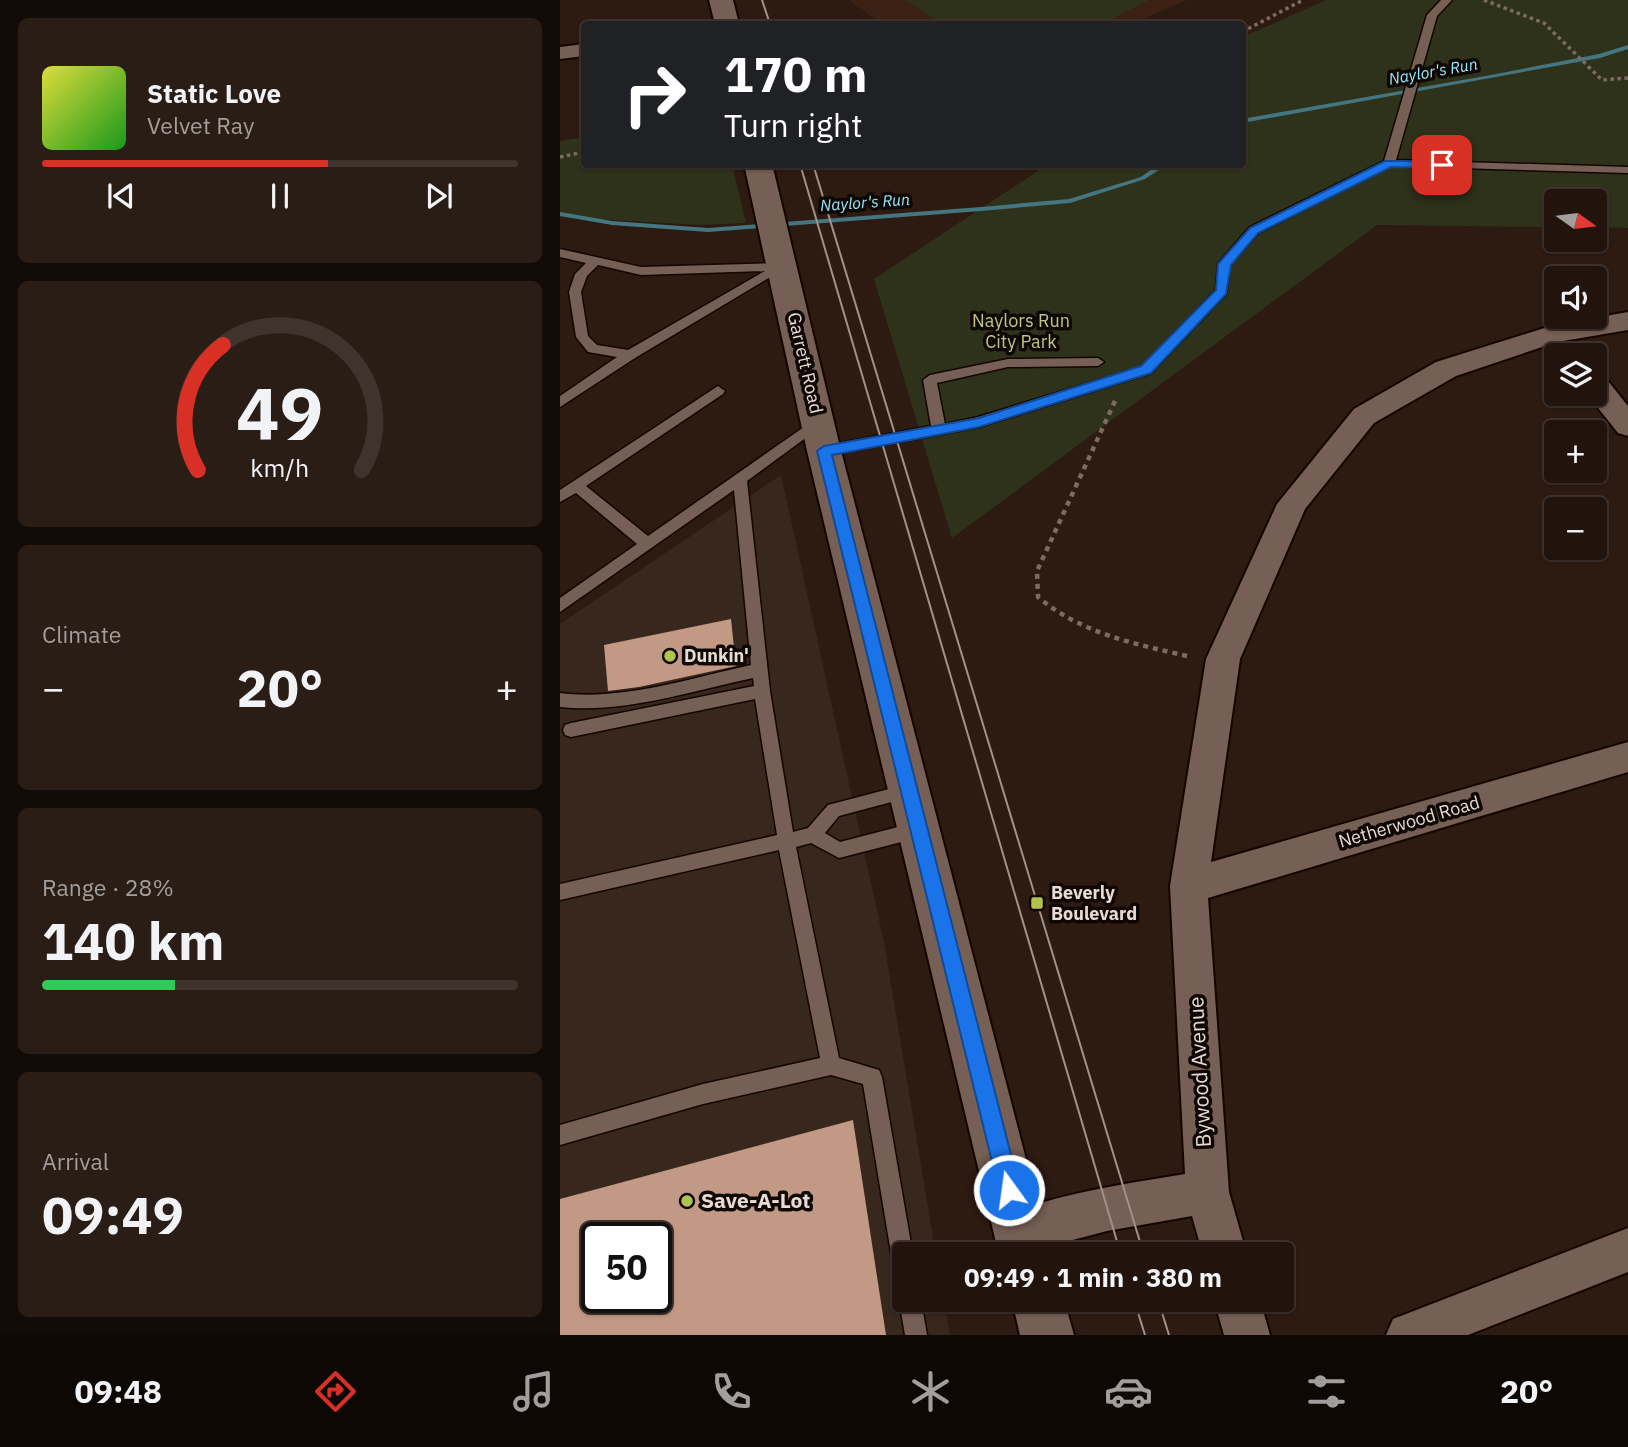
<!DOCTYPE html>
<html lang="en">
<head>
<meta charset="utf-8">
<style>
	body { margin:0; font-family:"IBM Plex Sans",sans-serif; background:#2a1d16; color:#f1f3f6; height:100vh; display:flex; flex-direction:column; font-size:26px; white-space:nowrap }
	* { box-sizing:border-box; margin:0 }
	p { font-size:23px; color:#a29e9d }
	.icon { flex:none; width:38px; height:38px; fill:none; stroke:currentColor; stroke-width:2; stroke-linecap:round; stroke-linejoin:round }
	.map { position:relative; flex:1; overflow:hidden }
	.sheet { display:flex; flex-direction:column; gap:18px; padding:18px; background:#130b07; width:560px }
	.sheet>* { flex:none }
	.banner { position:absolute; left:21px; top:21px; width:665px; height:147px; border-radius:7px; box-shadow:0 2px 5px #0004,0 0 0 2px #3f332e; background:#202124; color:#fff; overflow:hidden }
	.needle { width:46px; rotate:104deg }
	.buttons { position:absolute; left:984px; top:189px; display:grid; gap:14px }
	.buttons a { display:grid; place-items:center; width:63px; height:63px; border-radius:7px; background:#22140d; box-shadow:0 2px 5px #0004,0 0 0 2px #3f332e; font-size:35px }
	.speed { position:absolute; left:21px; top:1222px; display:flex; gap:14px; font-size:35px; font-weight:700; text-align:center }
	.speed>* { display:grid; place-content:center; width:91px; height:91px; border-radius:50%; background:#22140d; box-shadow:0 2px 5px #0004,0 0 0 2px #3f332e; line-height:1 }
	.speed .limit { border:4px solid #111; border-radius:10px; background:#fff; color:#111 }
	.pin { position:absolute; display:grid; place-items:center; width:60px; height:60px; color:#fff; margin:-30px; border-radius:14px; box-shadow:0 4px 10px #0006 }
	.me { position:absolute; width:77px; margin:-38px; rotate:346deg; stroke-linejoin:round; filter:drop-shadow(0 0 5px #0008) }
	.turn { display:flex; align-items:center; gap:24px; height:147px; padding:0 28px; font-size:32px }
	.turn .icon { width:91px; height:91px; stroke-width:2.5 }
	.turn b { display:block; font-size:49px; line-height:60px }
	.big { font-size:52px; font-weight:700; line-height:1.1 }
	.sheet .tile { flex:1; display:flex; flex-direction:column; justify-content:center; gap:10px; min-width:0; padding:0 24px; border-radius:10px; background:#2a1d16 }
	.sheet .dial { align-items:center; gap:0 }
	.dial svg { height:182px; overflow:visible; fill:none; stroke:#3f332e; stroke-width:7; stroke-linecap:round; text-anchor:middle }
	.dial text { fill:#f1f3f6; stroke:none }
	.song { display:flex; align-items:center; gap:21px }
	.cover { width:84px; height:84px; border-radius:10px; background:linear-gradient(135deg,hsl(60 70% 55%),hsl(120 70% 35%)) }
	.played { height:7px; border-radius:4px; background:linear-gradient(90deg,#d93025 60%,#3f332e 60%) }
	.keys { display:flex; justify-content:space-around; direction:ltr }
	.heat { display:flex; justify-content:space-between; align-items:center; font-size:38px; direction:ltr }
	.charge { height:10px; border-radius:5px; background:linear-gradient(90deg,#34c759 28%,#3f332e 0) }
	.trip { position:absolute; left:332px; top:1242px; width:402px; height:70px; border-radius:7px; background:#22140d; box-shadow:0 2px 5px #0004,0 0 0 2px #3f332e; font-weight:700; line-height:70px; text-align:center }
	.menu { display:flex; height:112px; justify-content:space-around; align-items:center; background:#0e0805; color:#a29e9d }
	.menu .icon { width:49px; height:49px }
	.menu .active { color:#d93025 }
	.menu b { font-size:32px; color:#f1f3f6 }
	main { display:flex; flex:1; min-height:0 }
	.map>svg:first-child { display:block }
	.commercial { fill:#37271d; fill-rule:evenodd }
	.built { fill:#3a2114 }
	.green { fill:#2f321a }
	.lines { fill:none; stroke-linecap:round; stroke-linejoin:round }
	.stream { fill:#447682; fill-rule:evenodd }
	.building { fill:#c19984; fill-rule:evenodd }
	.service-casing { stroke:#140501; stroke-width:3 }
	.minor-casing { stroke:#140501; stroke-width:4 }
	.secondary-casing { stroke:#140501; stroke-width:4 }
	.path-far1 { stroke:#7c6b63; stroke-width:3.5; stroke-dasharray:3.5 3.5; stroke-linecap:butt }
	.path { stroke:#7c6b63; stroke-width:4.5; stroke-dasharray:5 5; stroke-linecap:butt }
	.service { fill:#765f54; fill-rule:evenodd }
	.minor { fill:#765f54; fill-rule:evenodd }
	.secondary { fill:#765f54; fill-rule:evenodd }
	.tram { stroke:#a09189; stroke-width:2 }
	.route { fill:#1a73e8; stroke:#114b97; stroke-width:2 }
	.poi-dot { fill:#b2c34c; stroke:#0f0704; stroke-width:2.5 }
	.labels { text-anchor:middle; stroke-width:7; stroke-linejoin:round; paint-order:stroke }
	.far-water-label { font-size:16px; font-style:italic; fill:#94e9fe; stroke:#0f0704 }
	.park-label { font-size:18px; fill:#bdc786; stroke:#0f0704 }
	.street-label { font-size:18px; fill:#e8dbd4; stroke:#0f0704 }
	.poi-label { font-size:18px; font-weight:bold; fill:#e8dbd4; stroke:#0f0704; text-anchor:start }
	.near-street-label { font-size:21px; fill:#e8dbd4; stroke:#0f0704 }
	.near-poi-label { font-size:21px; font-weight:bold; fill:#e8dbd4; stroke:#0f0704; text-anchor:start }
</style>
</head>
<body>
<main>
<section class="sheet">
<div class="tile">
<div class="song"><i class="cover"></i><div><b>Static Love</b><p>Velvet Ray</p></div></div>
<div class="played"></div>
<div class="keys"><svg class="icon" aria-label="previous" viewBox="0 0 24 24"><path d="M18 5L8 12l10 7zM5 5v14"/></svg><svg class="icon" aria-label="pause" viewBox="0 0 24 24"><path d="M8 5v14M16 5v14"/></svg><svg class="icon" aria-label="next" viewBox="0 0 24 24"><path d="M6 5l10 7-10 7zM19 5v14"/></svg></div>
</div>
<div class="tile dial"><svg viewBox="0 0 100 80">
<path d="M14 69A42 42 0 1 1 86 69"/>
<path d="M14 69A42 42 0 0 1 25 14" stroke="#d93025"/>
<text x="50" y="56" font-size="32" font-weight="700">49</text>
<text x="50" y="72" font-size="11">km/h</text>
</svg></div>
<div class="tile"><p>Climate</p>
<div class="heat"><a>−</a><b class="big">20°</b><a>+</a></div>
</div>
<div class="tile"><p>Range · 28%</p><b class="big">140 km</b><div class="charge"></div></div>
<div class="tile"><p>Arrival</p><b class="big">09:49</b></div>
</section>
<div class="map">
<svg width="1068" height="1335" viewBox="0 0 1068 1335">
	<rect width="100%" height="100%" fill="#2d1a11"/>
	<!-- commercial -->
	<path class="commercial" d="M 221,475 L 324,942 L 376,1255 L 345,1255 L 345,1300 L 384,1300 L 390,1335 L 0,1335 L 0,624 ZM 37,1237 L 96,1237 L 96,1297 L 37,1297 Z"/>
	<!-- built -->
	<path class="built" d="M 288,0 L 627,0 L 571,24 L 323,24 Z"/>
	<!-- green -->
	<g class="green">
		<path d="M 346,0 L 589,0 L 541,24 L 382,24 Z"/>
		<path d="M 766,0 L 1068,0 L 1068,228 L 1034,227 L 1034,201 L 996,201 L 996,227 L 817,225 L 392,538 L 314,279 L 487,165 L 682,164 L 683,37 Z"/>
		<path d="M 24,137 L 24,164 L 172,165 L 186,223 L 140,225 L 0,217 L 0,141 Z"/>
	</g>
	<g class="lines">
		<!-- stream -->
		<g class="stream">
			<path d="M 1068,45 L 1068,49 L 1040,58 L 682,123 L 682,119 L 931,75 L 1039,54 Z"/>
			<path d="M 599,164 L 608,164 L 585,179 L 510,203 L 421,211 L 148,232 L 52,225 L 0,216 L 0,212 L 52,221 L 148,228 L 421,207 L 509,199 L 581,177 Z"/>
		</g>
	</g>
	<!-- building -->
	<g class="building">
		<path d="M 171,619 L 176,666 L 79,687 L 48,691 L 44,645 Z"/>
		<path d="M 293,1120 L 326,1335 L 0,1335 L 0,1199 ZM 37,1237 L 96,1237 L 96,1297 L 37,1297 Z"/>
	</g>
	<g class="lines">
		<defs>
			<g id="service">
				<path d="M 881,0 L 892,0 L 877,16 L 836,160 L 1068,167 L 1068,173 L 831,166 L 698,233 L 670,265 L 666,294 L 591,373 L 419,427 L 264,456 L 259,455 L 257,451 L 264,446 L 371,426 L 363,380 L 370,375 L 448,359 L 538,358 L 544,362 L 538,366 L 448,367 L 377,383 L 385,424 L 418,417 L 581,367 L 656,290 L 658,264 L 690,227 L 824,161 L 867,15 Z"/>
				<path d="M 0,249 L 81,267 L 219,263 L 227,267 L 75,358 L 0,407 L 0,396 L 57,357 L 28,352 L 16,337 L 9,292 L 15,274 L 26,263 L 0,257 ZM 38,265 L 81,275 L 205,271 L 68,350 L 37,345 L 28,336 L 21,292 L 27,276 Z"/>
				<path d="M 158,386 L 165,391 L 163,394 L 26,486 L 88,536 L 254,420 L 264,420 L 266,423 L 187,481 L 210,691 L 233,832 L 248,828 L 268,805 L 348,784 L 354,786 L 356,791 L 354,796 L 279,816 L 265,833 L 280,842 L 357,822 L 363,824 L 366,830 L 363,836 L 357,838 L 279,858 L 251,843 L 236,847 L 279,1058 L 319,1070 L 322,1077 L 353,1255 L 345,1255 L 345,1281 L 338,1278 L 334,1271 L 303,1084 L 271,1075 L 143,1104 L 0,1145 L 0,1125 L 143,1084 L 260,1058 L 219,850 L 0,900 L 0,884 L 217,835 L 195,699 L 11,737 L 5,735 L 3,730 L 5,725 L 11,723 L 194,686 L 193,678 C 132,691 62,714 0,707 L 0,693 C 62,701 131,678 191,665 L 174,490 L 0,612 L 0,598 L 77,544 L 16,493 L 0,502 L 0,490 Z"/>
				<path d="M 345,1291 L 345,1300 L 361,1300 L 367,1335 L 345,1335 L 339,1300 Z"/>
			</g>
			<g id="minor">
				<path d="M 24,44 L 24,56 L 0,59 L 0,47 Z"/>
				<path d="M 1068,312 L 1068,330 L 997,342 L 896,376 L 814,423 L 745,509 L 680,659 L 651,862 L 1068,742 L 1068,772 L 648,898 L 669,1192 L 687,1255 L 643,1255 L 632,1216 L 547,1231 L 459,1254 L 443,1248 L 437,1232 L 443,1216 C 500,1193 564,1184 625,1174 L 610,886 L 646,659 L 717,504 L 794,409 L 876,362 L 994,325 Z"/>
				<path d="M 1034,373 L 1044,376 L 1068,406 L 1068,436 L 1058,433 L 1027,394 L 1034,394 Z"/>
				<path d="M 1068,1228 L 1068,1272 L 908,1335 L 826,1335 L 833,1319 Z"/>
				<path d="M 654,1300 L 700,1300 L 710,1335 L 664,1335 Z"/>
			</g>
			<g id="secondary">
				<path d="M 149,0 L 173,0 L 179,24 L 155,24 Z"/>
				<path d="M 184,164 L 212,164 L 281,451 L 491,1255 L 439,1255 L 247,451 Z"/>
				<path d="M 452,1300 L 504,1300 L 514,1335 L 460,1335 Z"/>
			</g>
		</defs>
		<!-- service casing -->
		<use href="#service" class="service-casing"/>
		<!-- minor casing -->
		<use href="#minor" class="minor-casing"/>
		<!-- secondary casing -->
		<use href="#secondary" class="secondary-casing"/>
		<!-- path-far1 -->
		<g class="path-far1">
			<path d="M 924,0 L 984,23 L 1042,80 L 1068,78"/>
			<path d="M 682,32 L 743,0"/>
			<path d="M 0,157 L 24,152"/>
		</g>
		<!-- path -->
		<path class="path" d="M 555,401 L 477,571 L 478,597 C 522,634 576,644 631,657"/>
		<!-- service -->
		<use href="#service" class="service"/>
		<!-- minor -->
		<use href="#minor" class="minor"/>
		<!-- secondary -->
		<use href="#secondary" class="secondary"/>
		<!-- tram -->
		<g class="tram">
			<path d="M 202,0 L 210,24"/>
			<path d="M 240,164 L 561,1255"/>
			<path d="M 253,164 L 584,1255"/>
			<path d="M 574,1300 L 585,1335"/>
			<path d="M 598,1300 L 609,1335"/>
		</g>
	</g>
	<!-- route -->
	<path class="route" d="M 825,161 L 882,161 L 888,165 L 882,168 L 831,167 L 698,233 L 671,265 L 666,294 L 591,373 L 419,427 L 272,455 L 460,1190 L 457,1197 L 449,1201 L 442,1197 L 439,1190 L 257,451 L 264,446 L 419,418 L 581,366 L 656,290 L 658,264 L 690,228 Z"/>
	<!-- markers -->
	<g class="poi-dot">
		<circle cx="110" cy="656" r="7"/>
		<rect x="470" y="896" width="14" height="14" rx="3.5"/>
		<circle cx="127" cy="1201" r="7"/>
	</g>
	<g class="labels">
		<!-- far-water labels -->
		<g class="far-water-label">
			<text transform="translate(873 71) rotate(-10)" y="6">Naylor's Run</text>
			<text transform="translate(305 202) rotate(-4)" y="6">Naylor's Run</text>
		</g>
		<!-- park labels -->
		<g class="park-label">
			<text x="461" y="327">Naylors Run<tspan x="461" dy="21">City Park</tspan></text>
		</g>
		<!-- street labels -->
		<g class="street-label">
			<text transform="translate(245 363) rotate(77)" y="6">Garrett Road</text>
			<text transform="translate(849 822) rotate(-16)" y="6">Netherwood Road</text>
		</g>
		<!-- poi labels -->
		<g class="poi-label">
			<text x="124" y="662">Dunkin'</text>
			<text x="491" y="899">Beverly<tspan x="491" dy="21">Boulevard</tspan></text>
		</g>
		<!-- near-street labels -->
		<g class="near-street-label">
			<text transform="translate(640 1072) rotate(-93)" y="7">Bywood Avenue</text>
		</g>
		<!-- near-poi labels -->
		<g class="near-poi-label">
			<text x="141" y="1208">Save-A-Lot</text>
		</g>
	</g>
</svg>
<div class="buttons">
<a><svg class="needle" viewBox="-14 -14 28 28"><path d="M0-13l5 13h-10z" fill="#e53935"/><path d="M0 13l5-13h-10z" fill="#a29e9d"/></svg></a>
<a><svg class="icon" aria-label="sound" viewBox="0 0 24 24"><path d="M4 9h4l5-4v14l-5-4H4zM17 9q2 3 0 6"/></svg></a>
<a><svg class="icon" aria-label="layers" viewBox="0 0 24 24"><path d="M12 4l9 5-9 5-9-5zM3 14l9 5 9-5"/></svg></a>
<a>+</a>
<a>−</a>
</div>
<div class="speed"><div class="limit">50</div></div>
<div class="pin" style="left:882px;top:165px;background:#d93025"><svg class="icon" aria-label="arrive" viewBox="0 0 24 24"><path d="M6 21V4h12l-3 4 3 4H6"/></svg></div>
<svg class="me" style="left:449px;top:1190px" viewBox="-20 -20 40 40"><circle r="17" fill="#1a73e8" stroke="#fff" stroke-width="3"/><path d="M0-11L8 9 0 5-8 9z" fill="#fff"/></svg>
<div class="trip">09:49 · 1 min · 380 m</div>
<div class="banner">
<div class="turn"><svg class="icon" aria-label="right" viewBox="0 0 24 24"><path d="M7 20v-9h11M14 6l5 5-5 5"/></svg><div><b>170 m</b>Turn right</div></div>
</div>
</div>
</main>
<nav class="menu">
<b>09:48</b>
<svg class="icon active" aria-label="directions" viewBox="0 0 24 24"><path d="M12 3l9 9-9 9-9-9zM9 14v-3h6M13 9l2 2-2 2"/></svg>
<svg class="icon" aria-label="music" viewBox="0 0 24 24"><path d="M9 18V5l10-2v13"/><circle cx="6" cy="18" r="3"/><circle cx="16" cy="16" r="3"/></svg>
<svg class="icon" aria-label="phone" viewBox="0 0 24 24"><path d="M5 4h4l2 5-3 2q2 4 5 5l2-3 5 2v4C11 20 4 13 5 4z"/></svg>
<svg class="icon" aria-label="climate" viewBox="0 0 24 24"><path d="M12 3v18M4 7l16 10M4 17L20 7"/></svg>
<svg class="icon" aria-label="car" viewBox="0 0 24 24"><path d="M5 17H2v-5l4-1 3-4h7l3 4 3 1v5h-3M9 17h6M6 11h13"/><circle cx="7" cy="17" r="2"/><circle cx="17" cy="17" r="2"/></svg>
<svg class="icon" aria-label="filters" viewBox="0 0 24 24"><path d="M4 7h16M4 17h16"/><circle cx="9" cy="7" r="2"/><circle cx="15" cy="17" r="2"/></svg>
<b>20°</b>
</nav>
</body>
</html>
